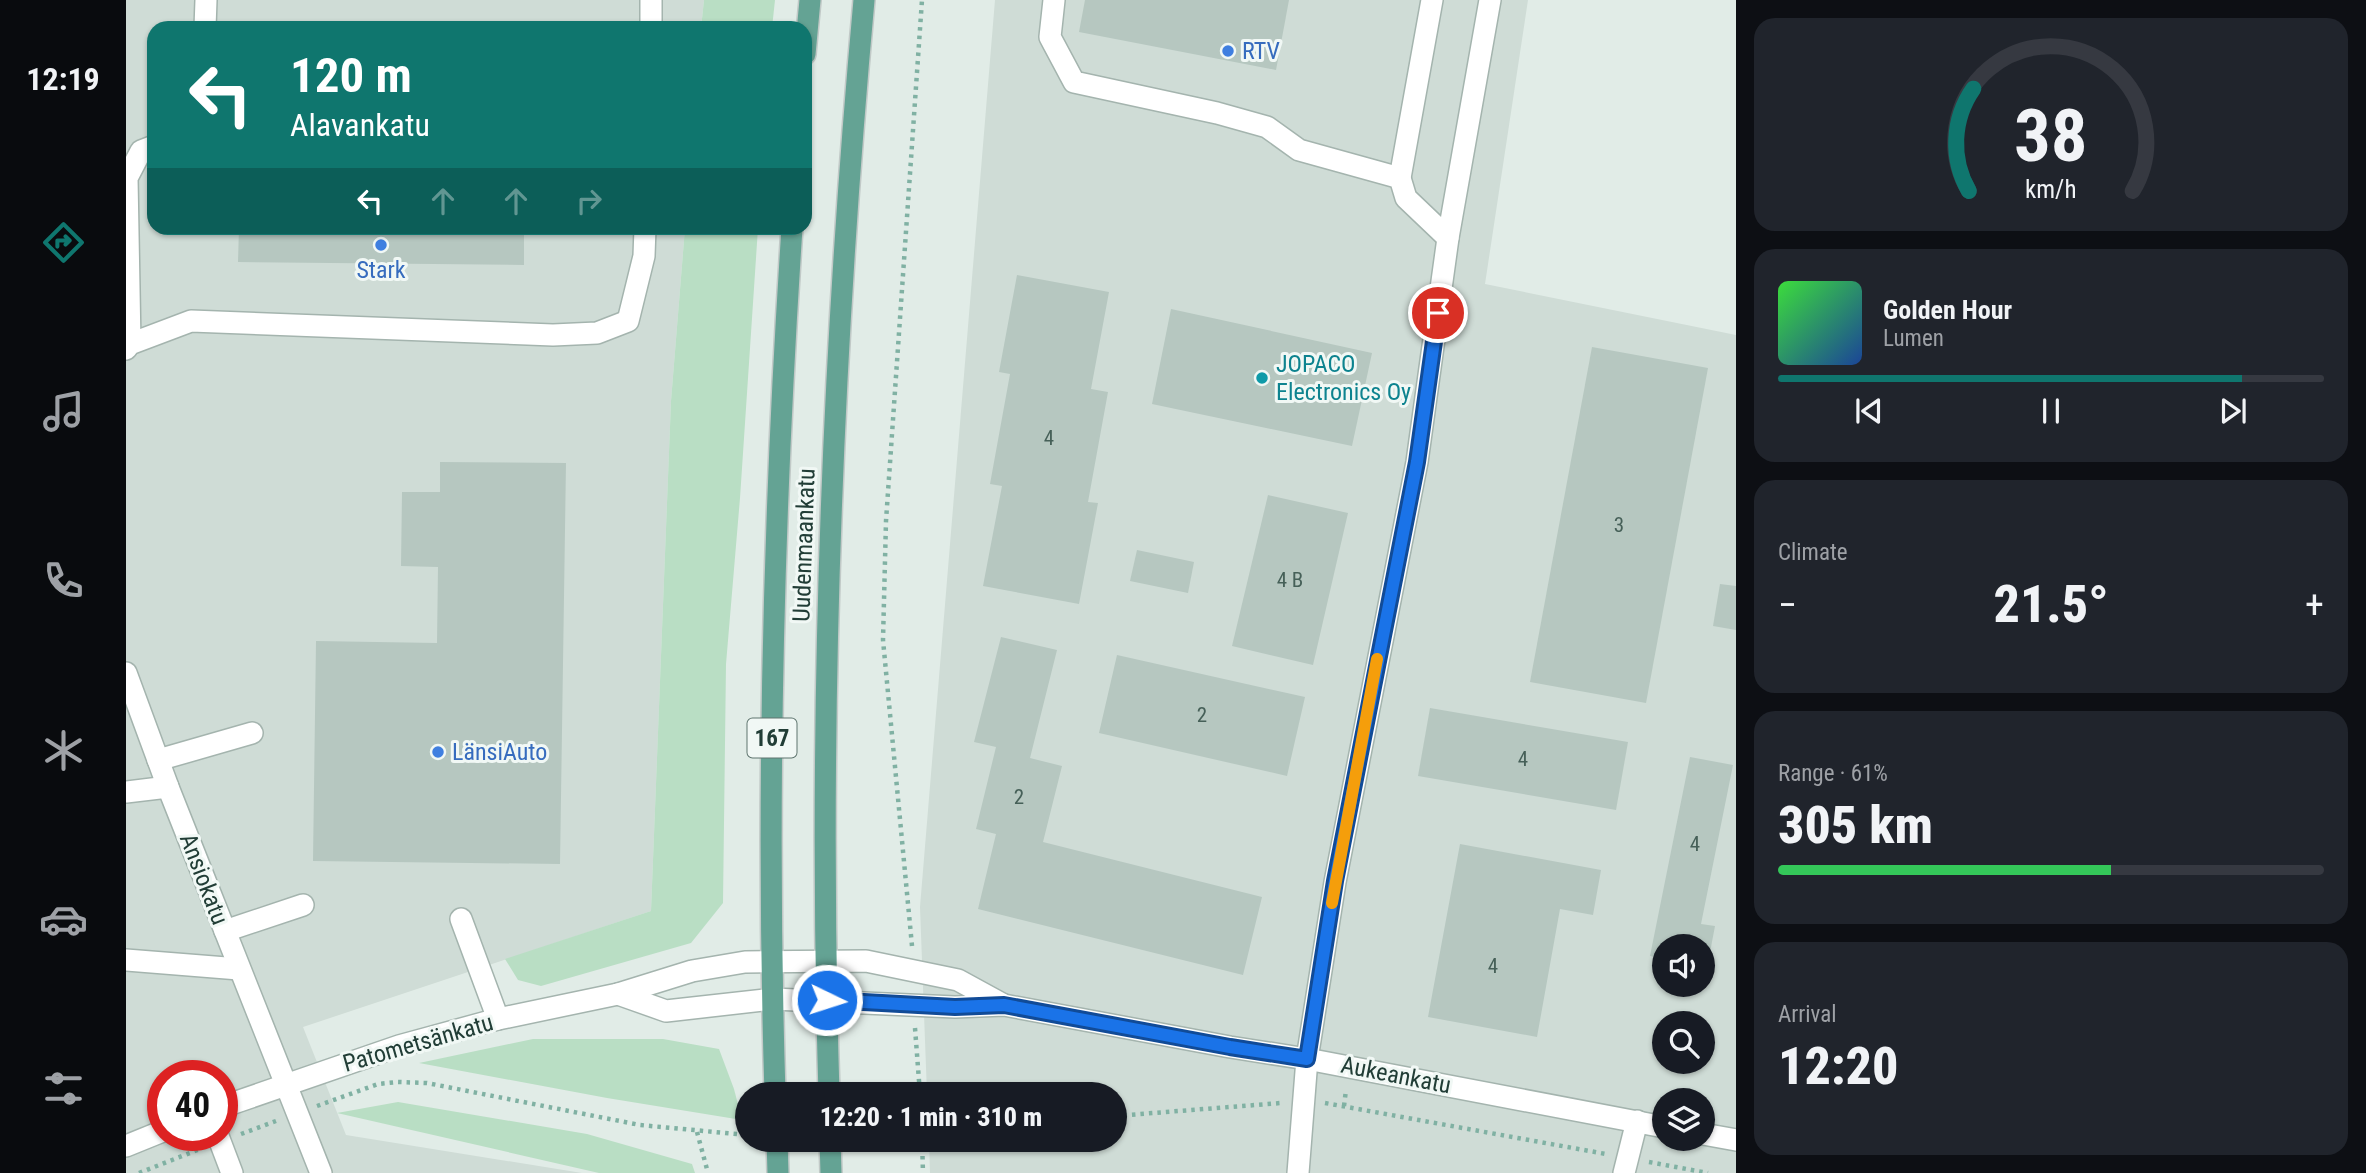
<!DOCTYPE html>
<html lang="en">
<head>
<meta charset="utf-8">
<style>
	body { margin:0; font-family:"Roboto Condensed",sans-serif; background:#20242c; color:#f1f3f6; height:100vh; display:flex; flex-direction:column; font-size:26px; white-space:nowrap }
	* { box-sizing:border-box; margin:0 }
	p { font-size:23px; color:#9ea1a6 }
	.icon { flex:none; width:38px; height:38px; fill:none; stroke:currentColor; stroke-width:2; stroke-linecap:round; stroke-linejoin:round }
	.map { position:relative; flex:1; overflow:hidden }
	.side { display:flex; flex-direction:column; gap:18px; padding:18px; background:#0d0f14; width:630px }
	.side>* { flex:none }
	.top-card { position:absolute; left:21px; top:21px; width:665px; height:214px; border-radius:21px; box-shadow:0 2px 5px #0004; background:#0f766e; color:#fff; overflow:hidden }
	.controls { position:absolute; left:1526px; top:934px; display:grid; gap:14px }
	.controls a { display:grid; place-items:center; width:63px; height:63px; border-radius:50%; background:#171b24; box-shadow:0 2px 5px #0004; font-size:35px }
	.speed { position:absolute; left:21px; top:1060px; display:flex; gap:14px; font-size:35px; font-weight:700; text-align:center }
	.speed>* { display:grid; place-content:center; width:91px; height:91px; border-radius:50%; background:#171b24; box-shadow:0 2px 5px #0004; line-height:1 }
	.speed .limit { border:10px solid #d22; background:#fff; color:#111 }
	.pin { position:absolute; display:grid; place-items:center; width:60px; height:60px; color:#fff; margin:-30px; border:4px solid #fff; border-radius:50%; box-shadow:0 2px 7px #0007 }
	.me { position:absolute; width:77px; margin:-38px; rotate:94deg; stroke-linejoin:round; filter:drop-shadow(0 0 5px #0008) }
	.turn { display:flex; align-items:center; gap:24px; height:147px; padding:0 28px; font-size:32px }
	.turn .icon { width:91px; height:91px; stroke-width:2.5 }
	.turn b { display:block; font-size:49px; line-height:60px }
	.lanes { display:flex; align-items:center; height:66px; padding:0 28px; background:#0003; justify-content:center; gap:35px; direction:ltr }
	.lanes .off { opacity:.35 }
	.big { font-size:52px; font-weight:800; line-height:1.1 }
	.side .card { flex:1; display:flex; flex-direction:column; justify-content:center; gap:10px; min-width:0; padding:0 24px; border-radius:21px; background:#20242c }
	.side .dial { align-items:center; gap:0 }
	.dial svg { height:182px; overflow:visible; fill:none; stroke:#363941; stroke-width:7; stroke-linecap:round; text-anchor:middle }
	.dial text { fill:#f1f3f6; stroke:none }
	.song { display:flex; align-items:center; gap:21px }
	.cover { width:84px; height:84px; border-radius:10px; background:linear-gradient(135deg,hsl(120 70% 55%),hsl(220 70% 35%)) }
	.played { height:7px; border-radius:4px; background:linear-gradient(90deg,#0f766e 85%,#363941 85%) }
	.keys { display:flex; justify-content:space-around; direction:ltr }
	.heat { display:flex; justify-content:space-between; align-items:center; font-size:38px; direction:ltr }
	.charge { height:10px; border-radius:5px; background:linear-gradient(90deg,#34c759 61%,#363941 0) }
	.trip { position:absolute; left:609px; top:1082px; width:392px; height:70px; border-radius:35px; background:#171b24; box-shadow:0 2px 5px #0004; font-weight:800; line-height:70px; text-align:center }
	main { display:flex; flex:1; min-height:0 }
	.menu { display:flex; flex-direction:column; width:126px; justify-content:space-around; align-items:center; background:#090b0e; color:#9ea1a6 }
	.menu .icon { width:49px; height:49px }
	.menu .active { color:#0f766e }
	.menu b { font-size:32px; color:#f1f3f6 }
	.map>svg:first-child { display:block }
	.built { fill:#cfdcd6; fill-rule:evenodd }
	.green { fill:#b9dec4 }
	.building { fill:#b6c7c0 }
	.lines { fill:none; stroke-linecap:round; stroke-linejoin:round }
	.minor-casing { stroke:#a4b4ae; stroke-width:24 }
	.major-casing { stroke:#c1c9c7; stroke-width:24 }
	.path { stroke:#80b1a3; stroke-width:4.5; stroke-dasharray:3.5 5; stroke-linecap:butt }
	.minor { stroke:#fff; stroke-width:21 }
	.major { stroke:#64a394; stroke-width:21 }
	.route-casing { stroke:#114b97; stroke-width:18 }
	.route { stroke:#1a73e8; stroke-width:12 }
	.slow { stroke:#f59e0b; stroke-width:12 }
	.shop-dot { fill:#3f7fe0; stroke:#f1f8f5; stroke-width:2.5 }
	.culture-dot { fill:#0f9aa8; stroke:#f1f8f5; stroke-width:2.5 }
	.labels { text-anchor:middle; stroke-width:6; stroke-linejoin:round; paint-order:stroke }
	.number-label { font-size:21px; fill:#466058 }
	.shield { fill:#f1f8f5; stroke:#5f756f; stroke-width:2 }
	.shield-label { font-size:23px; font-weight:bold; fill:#213d36 }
	.shop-label { font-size:24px; fill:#366cbe; stroke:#f1f8f5; text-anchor:start }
	.culture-label { font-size:24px; fill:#0d838f; stroke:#f1f8f5; text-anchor:start }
	.street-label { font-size:24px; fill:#213d36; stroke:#f1f8f5 }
</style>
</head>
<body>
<main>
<nav class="menu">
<b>12:19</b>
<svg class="icon active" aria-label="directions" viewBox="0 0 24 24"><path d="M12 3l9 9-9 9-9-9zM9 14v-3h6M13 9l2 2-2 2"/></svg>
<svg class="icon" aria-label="music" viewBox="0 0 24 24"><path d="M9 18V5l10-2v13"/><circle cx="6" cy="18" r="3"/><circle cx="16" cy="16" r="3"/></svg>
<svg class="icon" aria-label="phone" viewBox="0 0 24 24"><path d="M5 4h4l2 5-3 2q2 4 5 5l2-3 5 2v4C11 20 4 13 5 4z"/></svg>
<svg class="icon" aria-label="climate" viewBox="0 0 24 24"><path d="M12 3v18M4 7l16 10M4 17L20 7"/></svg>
<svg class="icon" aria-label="car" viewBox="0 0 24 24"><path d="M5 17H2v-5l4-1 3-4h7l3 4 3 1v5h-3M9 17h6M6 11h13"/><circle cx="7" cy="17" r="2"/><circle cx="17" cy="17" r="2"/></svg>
<svg class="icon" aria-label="filters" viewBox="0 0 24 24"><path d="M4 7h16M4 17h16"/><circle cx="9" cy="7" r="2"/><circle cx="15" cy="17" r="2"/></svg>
</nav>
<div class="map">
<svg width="1610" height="1173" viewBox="0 0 1610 1173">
	<rect width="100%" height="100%" fill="#e1ece7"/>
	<!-- built -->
	<g class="built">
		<path d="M 0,0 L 578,0 L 575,28 L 28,28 L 28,228 L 559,228 L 545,401 L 525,911 L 177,1027 L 220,1135 L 456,1173 L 0,1173 ZM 37,1076 L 96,1076 L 96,1136 L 37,1136 Z"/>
		<path d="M 869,0 L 1402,0 L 1359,284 L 1610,335 L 1610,1173 L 804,1173 L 803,1139 L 989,1139 L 989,1094 L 801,1094 L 794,907 ZM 1538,947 L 1577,947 L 1577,985 L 1538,985 ZM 1538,1024 L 1577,1024 L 1577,1062 L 1538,1062 ZM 1538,1101 L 1577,1101 L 1577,1139 L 1538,1139 Z"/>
	</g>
	<!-- green -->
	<g class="green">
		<path d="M 578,0 L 649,0 L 646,28 L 575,28 Z"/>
		<path d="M 559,228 L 632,228 L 614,498 L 600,664 L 597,903 L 565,943 L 415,986 L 392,980 L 379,959 L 525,911 L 545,401 Z"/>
		<path d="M 407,1039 L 537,1039 L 593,1049 L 608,1089 L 616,1120 L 481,1098 L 293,1063 Z"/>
		<path d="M 272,1102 L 461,1134 L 566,1164 L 569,1173 L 473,1173 L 211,1113 Z"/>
	</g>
	<!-- building -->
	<g class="building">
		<path d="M 959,0 L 1163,0 L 1150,70 L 953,32 Z"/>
		<path d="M 113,228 L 398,228 L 398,265 L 112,262 Z"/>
		<path d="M 891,275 L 983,292 L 965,389 L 982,392 L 962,502 L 972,503 L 953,604 L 857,586 L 876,486 L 864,484 L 884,374 L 873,372 Z"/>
		<path d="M 1045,309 L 1246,353 L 1226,446 L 1026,404 Z"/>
		<path d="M 1466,347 L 1582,368 L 1520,703 L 1404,682 Z"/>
		<path d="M 314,462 L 440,463 L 434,864 L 187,861 L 190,641 L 311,643 L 312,567 L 275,566 L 276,492 L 314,492 Z"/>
		<path d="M 1142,495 L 1222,513 L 1187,665 L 1106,646 Z"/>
		<path d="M 1011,550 L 1068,562 L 1062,593 L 1004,581 Z"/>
		<path d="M 1594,584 L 1610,586 L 1610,630 L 1587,626 Z"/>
		<path d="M 875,637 L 931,650 L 904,758 L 936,766 L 917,842 L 1136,897 L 1117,975 L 852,909 L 870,834 L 850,829 L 870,747 L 848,742 Z"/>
		<path d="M 991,655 L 1179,697 L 1161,776 L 973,733 Z"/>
		<path d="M 1304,708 L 1502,742 L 1490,810 L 1292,776 Z"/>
		<path d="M 1564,757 L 1607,765 L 1575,924 L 1589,926 L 1581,968 L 1577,967 L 1577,947 L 1538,947 L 1538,959 L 1524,956 Z"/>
		<path d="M 1334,844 L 1475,870 L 1467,915 L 1434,909 L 1411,1037 L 1302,1017 Z"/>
	</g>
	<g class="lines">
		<defs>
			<g id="minor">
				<path d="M 928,0 L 924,37 L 948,82 L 1091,113 L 1141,127 L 1173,150 L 1274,178 L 1280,198 L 1322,238 L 1364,0"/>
				<path d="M 79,28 L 80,0"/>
				<path d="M 525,28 L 525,0"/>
				<path d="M 1274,178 L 1306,0"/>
				<path d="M 4,344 L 1,178 L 15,151 L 28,146"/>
				<path d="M 0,349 L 4,344 L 65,321 L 427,335 L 471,333 L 502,321 L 518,256 L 519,228"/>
				<path d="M 0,673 L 42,787 L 195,1173"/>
				<path d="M 32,760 L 126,733"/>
				<path d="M 0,792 L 42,787"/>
				<path d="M 335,919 L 372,1019"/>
				<path d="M 99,931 L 177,905"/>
				<path d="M 0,960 L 113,969"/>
				<path d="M 492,994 L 540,1011 L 647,999 L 829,1007 L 878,1005 L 1104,1047 L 1181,1059 L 1538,1127"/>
				<path d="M 96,1107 L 273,1046 L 372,1019 L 492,994 L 566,971 L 619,962 L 740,961 L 832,980 L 876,1004"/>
				<path d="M 1577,1134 L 1610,1140"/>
				<path d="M 92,1136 L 106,1173"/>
				<path d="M 0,1146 L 37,1131"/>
				<path d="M 1172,1173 L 1181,1059 L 1209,882 L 1291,462 L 1322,238"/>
				<path d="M 1498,1173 L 1511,1121"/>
			</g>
			<g id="major">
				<path d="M 679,54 L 684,0"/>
				<path d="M 649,1094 C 640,805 647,516 666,228"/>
				<path d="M 703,1094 C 692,729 705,364 738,0"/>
				<path d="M 651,1139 L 652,1173"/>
				<path d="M 704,1139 L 705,1173"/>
			</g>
		</defs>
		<!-- minor casing -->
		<use href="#minor" class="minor-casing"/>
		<!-- major casing -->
		<use href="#major" class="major-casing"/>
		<!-- path -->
		<g class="path">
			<path d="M 786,946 L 757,640 L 760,521 L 796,0"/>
			<path d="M 789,1028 L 794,1094"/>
			<path d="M 1199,1103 L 1480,1154"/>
			<path d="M 191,1106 L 252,1084 L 272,1082 L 301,1083 L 514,1125 L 621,1135"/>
			<path d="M 1218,1106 L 1220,1090"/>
			<path d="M 989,1116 L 1155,1103"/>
			<path d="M 571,1132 L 582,1173"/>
			<path d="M 115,1134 L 150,1121"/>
			<path d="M 796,1139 L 797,1173"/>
			<path d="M 1523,1162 L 1582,1173"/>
			<path d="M 13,1173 L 74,1149"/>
		</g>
		<!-- minor -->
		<use href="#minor" class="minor"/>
		<!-- major -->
		<use href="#major" class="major"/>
	</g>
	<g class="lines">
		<defs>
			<path id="route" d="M 701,1000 L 829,1007 L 878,1005 L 1104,1047 L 1181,1059 L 1209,881 L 1291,462 L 1312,313"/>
		</defs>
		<!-- route casing -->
		<use href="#route" class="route-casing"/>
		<!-- route -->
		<use href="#route" class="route"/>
		<!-- slow -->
		<path class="slow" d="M 1206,903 L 1251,659"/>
	</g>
	<!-- markers -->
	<g class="shop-dot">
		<circle cx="1102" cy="51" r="7"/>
		<circle cx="255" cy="245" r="7"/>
		<circle cx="312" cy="752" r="7"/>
	</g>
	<circle class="culture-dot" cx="1136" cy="378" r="7"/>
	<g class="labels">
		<!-- number labels -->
		<g class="number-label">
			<text x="923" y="445">4</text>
			<text x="1493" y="532">3</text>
			<text x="1164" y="587">4 B</text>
			<text x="1076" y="722">2</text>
			<text x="1397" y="766">4</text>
			<text x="893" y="804">2</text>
			<text x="1569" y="851">4</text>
			<text x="1367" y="973">4</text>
		</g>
		<!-- shield labels -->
		<rect class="shield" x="621.5" y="718.5" width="49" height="39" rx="5"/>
		<g class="shield-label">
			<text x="646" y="746">167</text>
		</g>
		<!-- shop labels -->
		<g class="shop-label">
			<text x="1116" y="59">RTV</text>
			<text x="255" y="278" text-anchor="middle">Stark</text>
			<text x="326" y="760">LänsiAuto</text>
		</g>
		<!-- culture labels -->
		<g class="culture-label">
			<text x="1150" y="372">JOPACO<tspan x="1150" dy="28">Electronics Oy</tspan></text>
		</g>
		<!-- street labels -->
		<g class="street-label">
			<text transform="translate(678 545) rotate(-88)" y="8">Uudenmaankatu</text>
			<text transform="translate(78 879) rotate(69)" y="8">Ansiokatu</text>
			<text transform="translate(292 1043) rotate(-16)" y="8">Patometsänkatu</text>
			<text transform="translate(1270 1075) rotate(11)" y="8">Aukeankatu</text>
		</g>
	</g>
</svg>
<div class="controls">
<a><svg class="icon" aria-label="sound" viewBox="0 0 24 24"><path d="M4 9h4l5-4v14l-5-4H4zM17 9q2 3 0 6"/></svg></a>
<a><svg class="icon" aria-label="search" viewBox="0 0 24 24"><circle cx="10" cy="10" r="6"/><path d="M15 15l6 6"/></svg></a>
<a><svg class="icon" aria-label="layers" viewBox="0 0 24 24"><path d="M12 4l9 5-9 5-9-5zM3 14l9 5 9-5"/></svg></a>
</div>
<div class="speed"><div class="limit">40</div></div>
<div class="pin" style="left:1312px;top:313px;background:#d93025"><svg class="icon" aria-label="arrive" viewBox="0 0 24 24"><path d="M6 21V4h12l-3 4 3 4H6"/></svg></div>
<svg class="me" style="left:701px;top:1000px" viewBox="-20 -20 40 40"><circle r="17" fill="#1a73e8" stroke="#fff" stroke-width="3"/><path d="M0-11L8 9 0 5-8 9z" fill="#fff"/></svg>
<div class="trip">12:20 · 1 min · 310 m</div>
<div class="top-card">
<div class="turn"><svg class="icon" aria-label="left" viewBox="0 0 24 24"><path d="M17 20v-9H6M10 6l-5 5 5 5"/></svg><div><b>120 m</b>Alavankatu</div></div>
<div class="lanes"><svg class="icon" aria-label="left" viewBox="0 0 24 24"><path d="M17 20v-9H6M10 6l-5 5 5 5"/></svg><svg class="icon off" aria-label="ahead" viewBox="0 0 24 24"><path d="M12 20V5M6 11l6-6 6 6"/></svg><svg class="icon off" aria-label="ahead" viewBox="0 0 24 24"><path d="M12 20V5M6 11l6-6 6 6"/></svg><svg class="icon off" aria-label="right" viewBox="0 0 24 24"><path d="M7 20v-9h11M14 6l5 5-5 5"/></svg></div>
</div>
</div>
<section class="side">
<div class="card dial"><svg viewBox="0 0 100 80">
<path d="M14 69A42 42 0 1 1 86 69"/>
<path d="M14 69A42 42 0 0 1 16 24" stroke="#0f766e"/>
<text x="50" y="56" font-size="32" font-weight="700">38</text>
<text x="50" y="72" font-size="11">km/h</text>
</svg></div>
<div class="card">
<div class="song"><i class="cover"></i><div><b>Golden Hour</b><p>Lumen</p></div></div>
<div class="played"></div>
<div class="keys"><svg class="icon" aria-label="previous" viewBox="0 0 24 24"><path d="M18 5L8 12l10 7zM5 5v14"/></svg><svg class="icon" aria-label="pause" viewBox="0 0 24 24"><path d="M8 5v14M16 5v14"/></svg><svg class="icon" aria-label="next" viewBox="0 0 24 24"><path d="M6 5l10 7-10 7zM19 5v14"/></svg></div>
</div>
<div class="card"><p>Climate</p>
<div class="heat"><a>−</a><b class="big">21.5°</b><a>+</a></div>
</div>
<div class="card"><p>Range · 61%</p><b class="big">305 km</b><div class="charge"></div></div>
<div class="card"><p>Arrival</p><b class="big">12:20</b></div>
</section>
</main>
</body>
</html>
